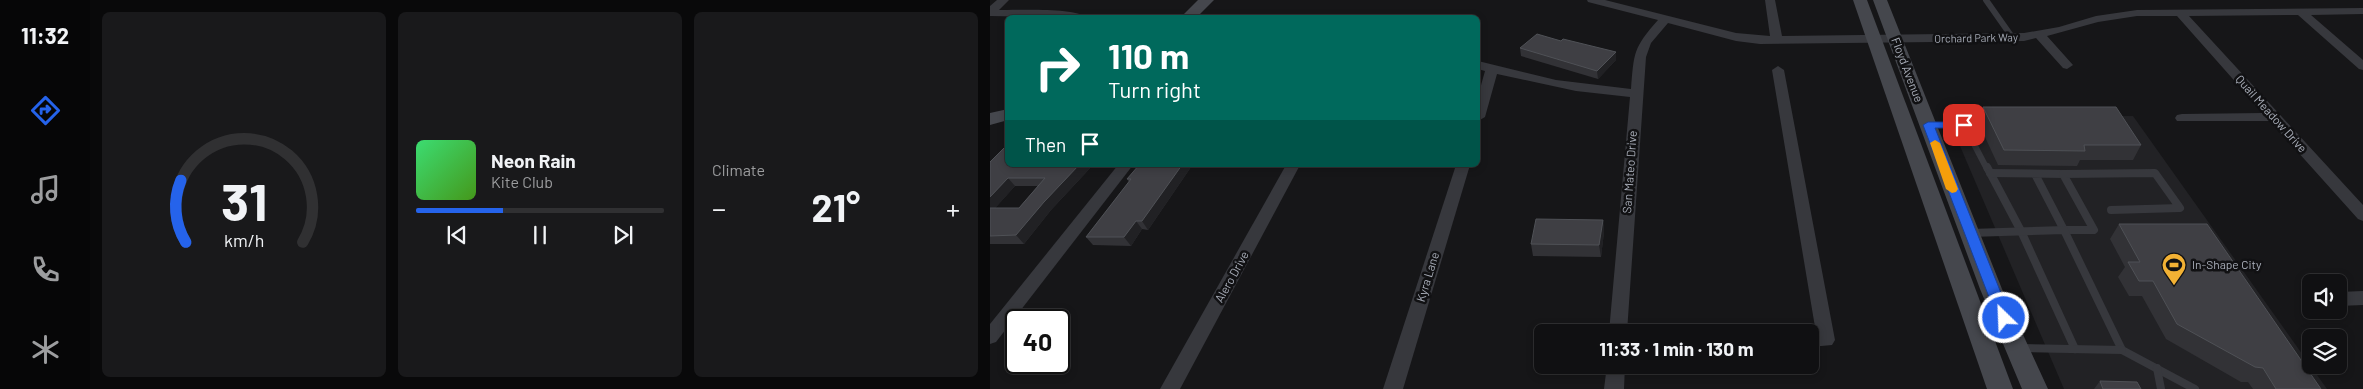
<!DOCTYPE html>
<html lang="en">
<head>
<meta charset="utf-8">
<style>
	body { margin:0; font-family:Barlow,sans-serif; background:#19191b; color:#f1f3f6; height:100vh; display:flex; flex-direction:column; font-size:19px; white-space:nowrap }
	* { box-sizing:border-box; margin:0 }
	p { font-size:16px; color:#9c9d9f }
	.icon { flex:none; width:28px; height:28px; fill:none; stroke:currentColor; stroke-width:2; stroke-linecap:round; stroke-linejoin:round }
	.map { position:relative; flex:1; overflow:hidden }
	.drawer { display:flex; flex-direction:column; gap:12px; padding:12px; background:#09090a; width:900px }
	.drawer>* { flex:none }
	.hud { position:absolute; left:15px; top:15px; width:475px; height:152px; border-radius:8px; box-shadow:0 2px 8px #0003,0 0 0 1px #303032; background:#00695c; color:#fff; overflow:hidden }
	.buttons { position:absolute; left:1312px; top:274px; display:grid; gap:10px }
	.buttons a { display:grid; place-items:center; width:45px; height:45px; border-radius:8px; background:#101012; box-shadow:0 2px 8px #0003,0 0 0 1px #303032; font-size:25px }
	.speed { position:absolute; left:15px; top:309px; display:flex; gap:10px; font-size:25px; font-weight:700; text-align:center }
	.speed>* { display:grid; place-content:center; width:65px; height:65px; border-radius:50%; background:#101012; box-shadow:0 2px 8px #0003,0 0 0 1px #303032; line-height:1 }
	.speed .limit { border:2px solid #111; border-radius:8px; background:#fff; color:#111 }
	.pin { position:absolute; display:grid; place-items:center; width:42px; height:42px; color:#fff; margin:-21px; border-radius:10px; box-shadow:0 2px 8px #0006 }
	.me { position:absolute; width:55px; margin:-28px; rotate:336deg; stroke-linejoin:round; filter:drop-shadow(0 0 4px #0008) }
	.turn { display:flex; align-items:center; gap:18px; height:105px; padding:0 20px; font-size:22px }
	.turn .icon { width:65px; height:65px; stroke-width:2.5 }
	.turn b { display:block; font-size:35px; line-height:42px }
	.then { display:flex; align-items:center; height:48px; padding:0 20px; background:#0003; gap:10px; font-size:19px }
	.big { font-size:38px; font-weight:700; line-height:1.1 }
	.drawer .widget { flex:1; display:flex; flex-direction:column; justify-content:center; gap:8px; min-width:0; padding:0 18px; border-radius:8px; background:#19191b }
	.drawer .dial { align-items:center; gap:0 }
	.dial svg { height:130px; overflow:visible; fill:none; stroke:#303032; stroke-width:7; stroke-linecap:round; text-anchor:middle }
	.dial text { fill:#f1f3f6; stroke:none }
	.song { display:flex; align-items:center; gap:15px }
	.cover { width:60px; height:60px; border-radius:8px; background:linear-gradient(135deg,hsl(140 70% 55%),hsl(100 70% 35%)) }
	.played { height:5px; border-radius:2px; background:linear-gradient(90deg,#2563eb 35%,#303032 35%) }
	.keys { display:flex; justify-content:space-around; direction:ltr }
	.heat { display:flex; justify-content:space-between; align-items:center; font-size:28px; direction:ltr }
	.drawer .tiles { flex:1; display:grid; gap:12px; grid-template-columns:repeat(3,1fr) }
	.trip { position:absolute; left:544px; top:324px; width:285px; height:50px; border-radius:8px; background:#101012; box-shadow:0 2px 8px #0003,0 0 0 1px #303032; font-weight:700; line-height:50px; text-align:center }
	main { display:flex; flex:1; min-height:0 }
	.tabs { display:flex; flex-direction:column; width:90px; justify-content:space-around; align-items:center; background:#060607; color:#9c9d9f }
	.tabs .icon { width:35px; height:35px }
	.tabs .active { color:#2563eb }
	.tabs b { font-size:22px; color:#f1f3f6 }
	.map>svg:first-child { display:block }
	.built { fill:#222225 }
	.lines { fill:none; stroke-linecap:round; stroke-linejoin:round }
	.lane-far1 { stroke:#37383d; stroke-width:6 }
	.lane { stroke:#37383d; stroke-width:8 }
	.street { fill:#37383d; fill-rule:evenodd }
	.secondary { fill:#45474d; fill-rule:evenodd }
	.wall { fill:#323236; fill-rule:evenodd }
	.shaded-wall { fill:#212124 }
	.building { fill:#3f3f44; stroke:#4f5156 }
	.route { fill:#2563eb; stroke:#184099 }
	.slow { fill:#f59e0b }
	.labels { text-anchor:middle; stroke-width:5; stroke-linejoin:round; paint-order:stroke }
	.far-street-label { font-size:11px; fill:#a8adb8; stroke:#111113 }
	.street-label { font-size:12px; fill:#a8adb8; stroke:#111113 }
	.poi-label { font-size:12px; fill:#a8adb8; stroke:#111113; text-anchor:start }
</style>
</head>
<body>
<main>
<nav class="tabs">
<b>11:32</b>
<svg class="icon active" aria-label="directions" viewBox="0 0 24 24"><path d="M12 3l9 9-9 9-9-9zM9 14v-3h6M13 9l2 2-2 2"/></svg>
<svg class="icon" aria-label="music" viewBox="0 0 24 24"><path d="M9 18V5l10-2v13"/><circle cx="6" cy="18" r="3"/><circle cx="16" cy="16" r="3"/></svg>
<svg class="icon" aria-label="phone" viewBox="0 0 24 24"><path d="M5 4h4l2 5-3 2q2 4 5 5l2-3 5 2v4C11 20 4 13 5 4z"/></svg>
<svg class="icon" aria-label="climate" viewBox="0 0 24 24"><path d="M12 3v18M4 7l16 10M4 17L20 7"/></svg>
</nav>
<section class="drawer">
<div class="tiles">
<div class="widget dial"><svg viewBox="0 0 100 80">
<path d="M14 69A42 42 0 1 1 86 69"/>
<path d="M14 69A42 42 0 0 1 11 31" stroke="#2563eb"/>
<text x="50" y="56" font-size="32" font-weight="700">31</text>
<text x="50" y="72" font-size="11">km/h</text>
</svg></div>
<div class="widget">
<div class="song"><i class="cover"></i><div><b>Neon Rain</b><p>Kite Club</p></div></div>
<div class="played"></div>
<div class="keys"><svg class="icon" aria-label="previous" viewBox="0 0 24 24"><path d="M18 5L8 12l10 7zM5 5v14"/></svg><svg class="icon" aria-label="pause" viewBox="0 0 24 24"><path d="M8 5v14M16 5v14"/></svg><svg class="icon" aria-label="next" viewBox="0 0 24 24"><path d="M6 5l10 7-10 7zM19 5v14"/></svg></div>
</div>
<div class="widget"><p>Climate</p>
<div class="heat"><a>−</a><b class="big">21°</b><a>+</a></div>
</div>
</div>
</section>
<div class="map">
<svg width="1373" height="389" viewBox="0 0 1373 389">
	<rect width="100%" height="100%" fill="#161618"/>
	<!-- built -->
	<path class="built" d="M 1143,116 L 1337,389 L 1074,389 L 958,118 Z"/>
	<g class="lines">
		<!-- lane-far1 -->
		<g class="lane-far1">
			<path d="M 996,0 L 1022,37"/>
			<path d="M 939,125 L 974,125 L 997,169"/>
		</g>
		<!-- lane -->
		<g class="lane">
			<path d="M 997,167 L 1031,231 L 1085,349"/>
			<path d="M 1000,173 L 1073,174 L 1104,230 L 1074,230 L 1045,174"/>
			<path d="M 1073,174 L 1165,173 L 1190,208 L 1121,210"/>
			<path d="M 980,233 L 1074,230 L 1132,350 L 1205,389"/>
			<path d="M 1029,348 L 1132,350"/>
			<path d="M 1167,368 L 1171,389"/>
		</g>
		<!-- street -->
		<g class="street">
			<path d="M 7,0 L 19,0 L 9,10 C 28,10 85,7 98,18 L 0,16 L 0,6 Z"/>
			<path d="M 597,0 L 615,0 L 746,33 L 780,36 L 775,0 L 785,0 L 792,36 L 1034,33 L 1069,27 L 1106,16 L 1147,10 L 1373,8 L 1373,14 L 1321,15 L 1373,60 L 1373,70 L 1369,69 L 1308,15 L 1199,16 L 1373,205 L 1373,221 L 1368,219 L 1280,121 L 1187,121 L 1185,118 L 1187,115 L 1192,114 L 1273,113 L 1187,16 L 1147,16 L 1108,22 L 1057,36 L 1083,65 L 1077,69 L 1073,68 L 1046,38 L 1034,41 L 770,44 L 746,41 L 678,23 L 661,43 L 656,57 L 637,332 L 619,332 L 640,97 L 586,91 L 507,74 L 495,117 L 488,121 L 488,96 L 495,71 L 488,69 L 488,61 L 566,80 L 641,89 C 644,53 643,48 668,20 L 598,2 Z"/>
			<path d="M 788,66 L 794,70 L 845,340 L 842,345 L 820,347 L 820,333 L 826,333 L 782,70 Z"/>
			<path d="M 128,165 L 143,165 L 6,342 L 0,344 L 0,324 Z"/>
			<path d="M 296,165 L 310,165 L 190,389 L 170,389 Z"/>
			<path d="M 466,165 L 480,165 L 413,389 L 393,389 Z"/>
			<path d="M 1373,291 L 1373,305 L 1349,306 L 1349,292 Z"/>
			<path d="M 617,365 L 635,365 L 634,389 L 614,389 Z"/>
		</g>
		<!-- secondary -->
		<g class="secondary">
			<path d="M 208,0 L 224,0 L 206,18 L 190,18 Z"/>
			<path d="M 863,0 L 877,0 L 1023,389 L 997,389 Z"/>
			<path d="M 883,0 L 897,0 L 1012,289 L 1058,389 L 1032,389 L 990,289 Z"/>
			<path d="M 18,109 L 18,120 L 0,125 L 0,113 Z"/>
		</g>
	</g>
	<!-- wall -->
	<g class="wall">
		<path d="M 530,48 L 626,60 L 608,79 L 531,56 Z"/>
		<path d="M 993,107 L 1151,145 L 1143,160 L 1090,160 L 1087,166 L 1008,165 L 988,122 Z"/>
		<path d="M 0,162 L 103,165 L 61,210 L 34,244 L 0,244 ZM 25,186 L 48,186 L 29,208 L 5,208 Z"/>
		<path d="M 201,167 L 158,230 L 152,229 L 141,246 L 103,245 L 96,237 L 139,182 L 137,179 Z"/>
		<path d="M 613,220 L 614,232 L 611,257 L 543,256 L 541,244 Z"/>
		<path d="M 1129,224 L 1331,389 L 1263,389 L 1258,382 L 1251,382 L 1176,339 L 1152,296 L 1139,296 L 1128,277 L 1135,267 L 1120,239 Z"/>
		<path d="M 1110,381 L 1151,389 L 1104,389 Z"/>
	</g>
	<!-- shaded-wall -->
	<g class="shaded-wall">
		<path d="M 626,52 L 626,60 L 608,79 L 607,71 Z"/>
		<path d="M 89,165 L 103,165 L 61,210 L 34,244 L 26,235 L 54,202 Z"/>
		<path d="M 192,165 L 200,165 L 201,167 L 158,230 L 152,221 Z"/>
		<path d="M 18,178 L 25,186 L 0,214 L 0,197 Z"/>
		<path d="M 613,220 L 614,232 L 611,257 L 609,245 Z"/>
		<path d="M 146,221 L 152,229 L 141,246 L 134,237 Z"/>
	</g>
	<!-- building -->
	<g class="building">
		<path d="M 209,16 L 224,16 L 223,18 L 207,18 Z"/>
		<path d="M 547,34 L 571,41 L 573,39 L 626,52 L 607,71 L 530,48 Z"/>
		<path d="M 993,107 L 1126,107 L 1151,145 L 1094,145 L 1095,151 L 1014,150 Z"/>
		<path d="M 17,145 L 18,165 L 89,165 L 54,202 L 26,235 L 0,236 L 0,208 L 29,208 L 55,178 L 18,178 L 0,197 L 0,162 Z"/>
		<path d="M 149,165 L 192,165 L 152,221 L 146,221 L 134,237 L 96,237 L 141,179 L 137,179 Z"/>
		<path d="M 546,219 L 613,220 L 609,245 L 541,244 Z"/>
		<path d="M 1129,224 L 1217,224 L 1331,389 L 1286,389 L 1273,368 L 1265,367 L 1187,324 L 1163,281 L 1149,281 L 1138,262 L 1150,262 Z"/>
		<path d="M 1110,381 L 1147,382 L 1151,389 L 1113,389 Z"/>
	</g>
	<!-- route -->
	<path class="route" d="M 938,122 L 974,122 L 980,125 L 974,128 L 945,128 L 1021,318 L 1019,322 L 1009,322 L 1007,318 L 933,125 Z"/>
	<!-- slow -->
	<path class="slow" d="M 945,140 L 950,143 L 968,189 L 966,192 L 962,193 L 956,189 L 940,143 Z"/>
	<!-- icons -->
	<defs>
		<symbol id="stadium-pin" viewBox="-11 -11 22 30"><path d="M0 17L-7.5 6A9.5 9.5 0 1 1 7.5 6Z" fill="#f2b134" stroke="#111113"/><path d="M0-5a6.5 5 0 1 0 0 10a6.5 5 0 1 0 0-10ZM-3.5-1.8h7v3.6h-7Z" fill="#111"/></symbol>
	</defs>
	<g fill-rule="evenodd">
		<use href="#stadium-pin" x="1170" y="251" width="28" height="38"/>
	</g>
	<g class="labels">
		<!-- far-street labels -->
		<g class="far-street-label">
			<text transform="translate(986 38) rotate(-1)" y="4">Orchard Park Way</text>
		</g>
		<!-- street labels -->
		<g class="street-label">
			<text transform="translate(917 70) rotate(69)" y="4">Floyd Avenue</text>
			<text transform="translate(1281 114) rotate(48)" y="4">Quail Meadow Drive</text>
			<text transform="translate(640 172) rotate(-86)" y="4">San Mateo Drive</text>
			<text transform="translate(242 277) rotate(-61)" y="4">Alero Drive</text>
			<text transform="translate(438 277) rotate(-73)" y="4">Kyra Lane</text>
		</g>
		<!-- poi labels -->
		<g class="poi-label">
			<text x="1202" y="269">In-Shape City</text>
		</g>
	</g>
</svg>
<div class="buttons">
<a><svg class="icon" aria-label="sound" viewBox="0 0 24 24"><path d="M4 9h4l5-4v14l-5-4H4zM17 9q2 3 0 6"/></svg></a>
<a><svg class="icon" aria-label="layers" viewBox="0 0 24 24"><path d="M12 4l9 5-9 5-9-5zM3 14l9 5 9-5"/></svg></a>
</div>
<div class="speed"><div class="limit">40</div></div>
<div class="pin" style="left:974px;top:125px;background:#d93025"><svg class="icon" aria-label="arrive" viewBox="0 0 24 24"><path d="M6 21V4h12l-3 4 3 4H6"/></svg></div>
<svg class="me" style="left:1014px;top:318px" viewBox="-20 -20 40 40"><circle r="17" fill="#2563eb" stroke="#fff" stroke-width="3"/><path d="M0-11L8 9 0 5-8 9z" fill="#fff"/></svg>
<div class="trip">11:33 · 1 min · 130 m</div>
<div class="hud">
<div class="turn"><svg class="icon" aria-label="right" viewBox="0 0 24 24"><path d="M7 20v-9h11M14 6l5 5-5 5"/></svg><div><b>110 m</b>Turn right</div></div>
<div class="then">Then<svg class="icon" aria-label="arrive" viewBox="0 0 24 24"><path d="M6 21V4h12l-3 4 3 4H6"/></svg></div>
</div>
</div>
</main>
</body>
</html>
